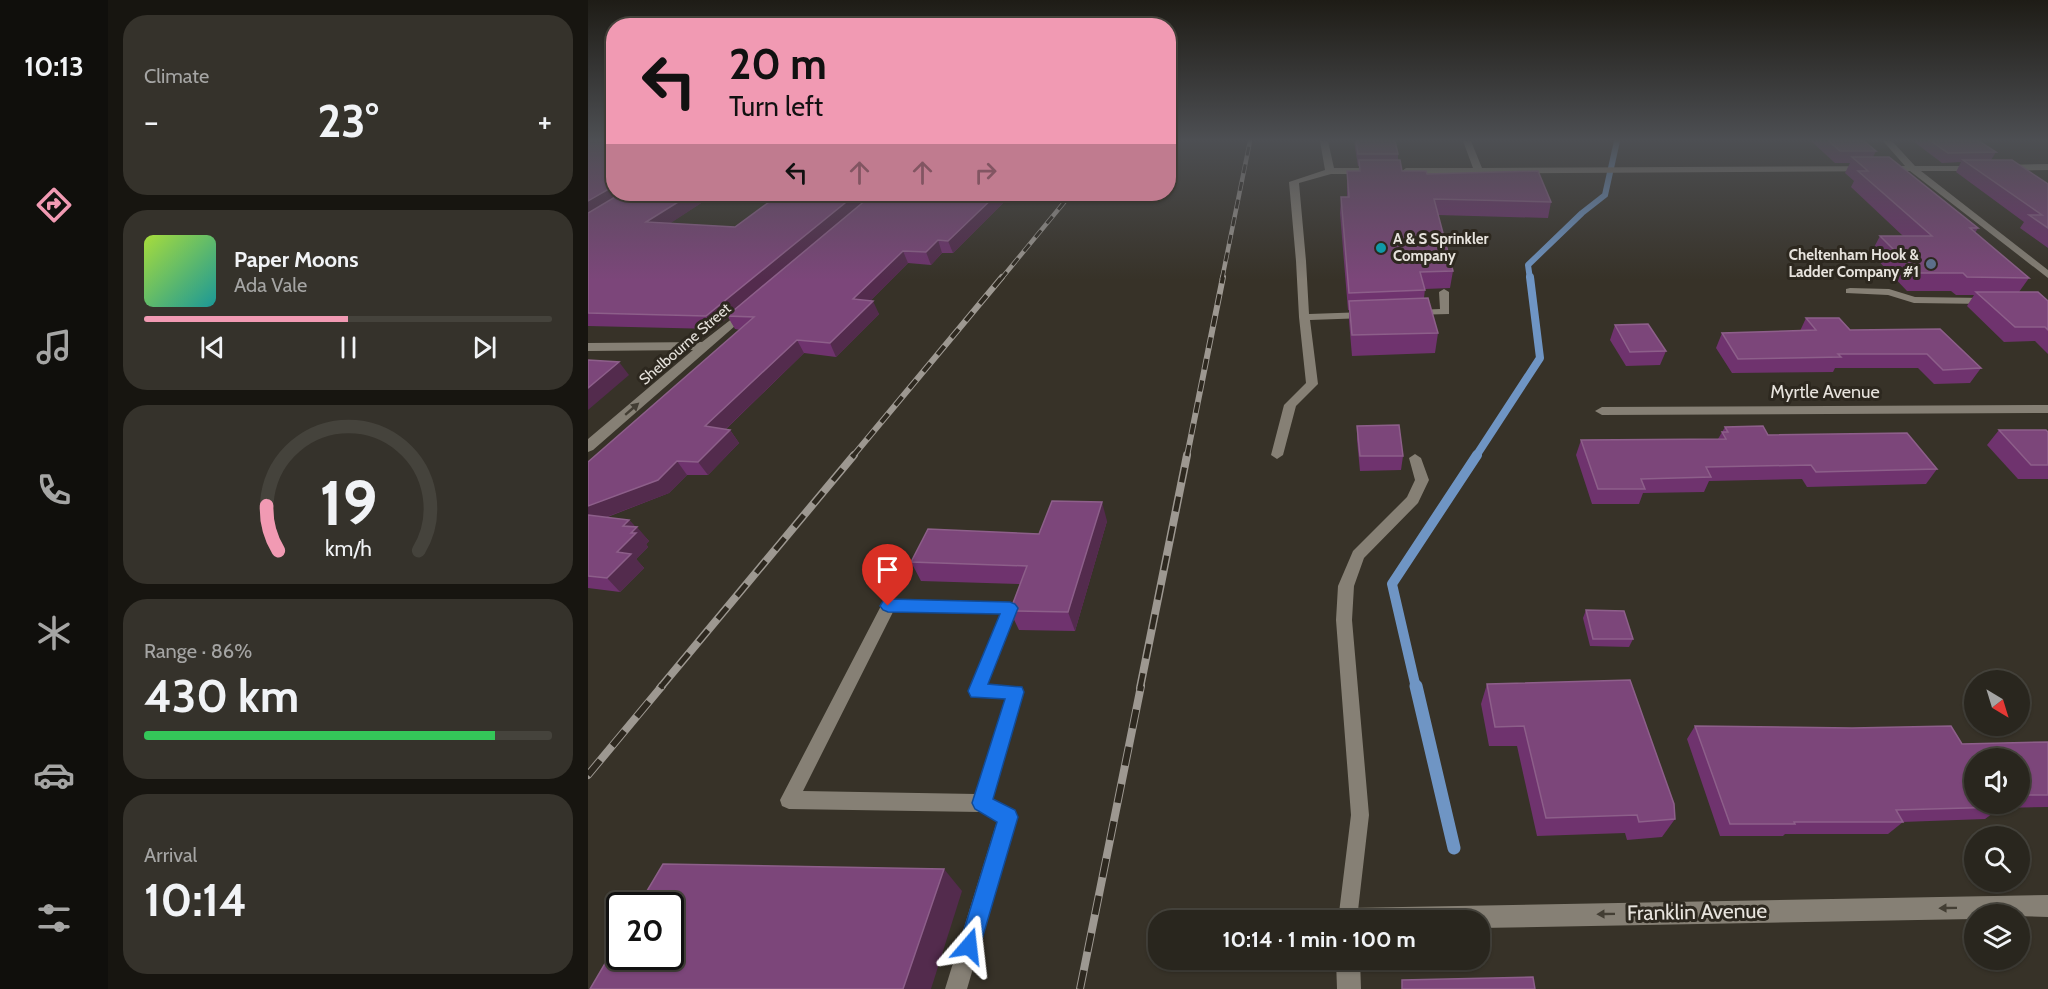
<!DOCTYPE html>
<html lang="en">
<head>
<meta charset="utf-8">
<style>
	body { margin:0; font-family:Cabin,sans-serif; background:#35322b; color:#f1f3f6; height:100vh; display:flex; flex-direction:column; font-size:22px; white-space:nowrap }
	* { box-sizing:border-box; margin:0 }
	p { font-size:20px; color:#a5a5a4 }
	.icon { flex:none; width:33px; height:33px; fill:none; stroke:currentColor; stroke-width:2; stroke-linecap:round; stroke-linejoin:round }
	.map { position:relative; flex:1; overflow:hidden }
	.details { display:flex; flex-direction:column; gap:15px; padding:15px; background:#171510; width:480px }
	.details>* { flex:none }
	.guide { position:absolute; left:18px; top:18px; width:570px; height:183px; border-radius:24px; box-shadow:0 2px 4px #0004,0 0 0 2px #45433c; background:#f19ab3; color:#111; overflow:hidden }
	.needle { width:39px; rotate:142deg }
	.buttons { position:absolute; left:1376px; top:670px; display:grid; gap:12px }
	.buttons a { display:grid; place-items:center; width:66px; height:66px; border-radius:50%; background:#29261e; box-shadow:0 2px 4px #0004,0 0 0 2px #45433c; font-size:30px }
	.speed { position:absolute; left:18px; top:892px; display:flex; gap:12px; font-size:30px; font-weight:700; text-align:center }
	.speed>* { display:grid; place-content:center; width:78px; height:78px; border-radius:50%; background:#29261e; box-shadow:0 2px 4px #0004,0 0 0 2px #45433c; line-height:1 }
	.speed .limit { border:3px solid #111; border-radius:9px; background:#fff; color:#111 }
	.pin { position:absolute; display:grid; place-items:center; width:51px; height:51px; color:#fff; margin:-62px -26px; border-radius:50% 50% 50% 0; rotate:-45deg; box-shadow:0 0 6px #0007 }
	.pin .icon { rotate:45deg }
	.me { position:absolute; width:66px; margin:-33px; rotate:17deg; stroke-linejoin:round; filter:drop-shadow(0 0 4px #0008) }
	.turn { display:flex; align-items:center; gap:21px; height:126px; padding:0 24px; font-size:27px }
	.turn .icon { width:78px; height:78px; stroke-width:2.5 }
	.turn b { display:block; font-size:42px; line-height:51px }
	.lanes { display:flex; align-items:center; height:57px; padding:0 24px; background:#0003; justify-content:center; gap:30px; direction:ltr }
	.lanes .off { opacity:.35 }
	.big { font-size:45px; font-weight:800; line-height:1.1 }
	.details .tile { flex:1; display:flex; flex-direction:column; justify-content:center; gap:9px; min-width:0; padding:0 21px; border-radius:24px; background:#35322b }
	.details .dial { align-items:center; gap:0 }
	.dial svg { height:156px; overflow:visible; fill:none; stroke:#45433c; stroke-width:7; stroke-linecap:round; text-anchor:middle }
	.dial text { fill:#f1f3f6; stroke:none }
	.song { display:flex; align-items:center; gap:18px }
	.cover { width:72px; height:72px; border-radius:9px; background:linear-gradient(135deg,hsl(80 70% 55%),hsl(180 70% 35%)) }
	.played { height:6px; border-radius:3px; background:linear-gradient(90deg,#f19ab3 50%,#45433c 50%) }
	.keys { display:flex; justify-content:space-around; direction:ltr }
	.heat { display:flex; justify-content:space-between; align-items:center; font-size:33px; direction:ltr }
	.charge { height:9px; border-radius:4px; background:linear-gradient(90deg,#34c759 86%,#45433c 0) }
	.trip { position:absolute; left:560px; top:910px; width:342px; height:60px; border-radius:24px; background:#29261e; box-shadow:0 2px 4px #0004,0 0 0 2px #45433c; font-weight:800; line-height:60px; text-align:center }
	main { display:flex; flex:1; min-height:0 }
	.dock { display:flex; flex-direction:column; width:108px; justify-content:space-around; align-items:center; background:#100f0c; color:#a5a5a4 }
	.dock .icon { width:42px; height:42px }
	.dock .on { color:#f19ab3 }
	.dock b { font-size:27px; color:#f1f3f6 }
	.map>svg:first-child { display:block }
	.lines { fill:none; stroke-linecap:round; stroke-linejoin:round }
	.stream-far3 { stroke:#6f95c4; stroke-width:6 }
	.stream-far2 { stroke:#6f95c4; stroke-width:8 }
	.stream-far1 { stroke:#6f95c4; stroke-width:10 }
	.stream { stroke:#6f95c4; stroke-width:13 }
	.service { fill:#868075; fill-rule:evenodd }
	.minor { fill:#868075; fill-rule:evenodd }
	.rail-far3-casing { stroke:#9d9891; stroke-width:4.5 }
	.rail-far2-casing { stroke:#9d9891; stroke-width:6 }
	.rail-far1-casing { stroke:#9d9891; stroke-width:8 }
	.rail-casing { stroke:#9d9891; stroke-width:8 }
	.rail-far3 { stroke:#2d281f; stroke-width:3; stroke-dasharray:9; stroke-linecap:butt }
	.rail-far2 { stroke:#2d281f; stroke-width:4; stroke-dasharray:11; stroke-linecap:butt }
	.rail-far1 { stroke:#2d281f; stroke-width:5; stroke-dasharray:15; stroke-linecap:butt }
	.rail { stroke:#2d281f; stroke-width:6; stroke-dasharray:19; stroke-linecap:butt }
	.wall { fill:#6f336e; fill-rule:evenodd }
	.shaded-wall { fill:#532b4d }
	.building { fill:#7c467a; stroke:#8d5f8a; stroke-width:1.5 }
	.oneway { fill:#433e34 }
	.route { fill:#1a73e8; stroke:#114b97; stroke-width:1.5 }
	.culture-dot { fill:#0f9aa8; stroke:#2d281f; stroke-width:2 }
	.service-dot { fill:#5c6f8a; stroke:#2d281f; stroke-width:2 }
	.labels { text-anchor:middle; stroke-width:6; stroke-linejoin:round; paint-order:stroke }
	.far-poi-label { font-size:15px; font-weight:bold; fill:#e7e3dd; stroke:#2d281f; text-anchor:start }
	.far-street-label { font-size:15px; fill:#e7e3dd; stroke:#2d281f }
	.street-label { font-size:18px; fill:#e7e3dd; stroke:#2d281f }
	.near-street-label { font-size:21px; fill:#e7e3dd; stroke:#2d281f }
</style>
</head>
<body>
<main>
<nav class="dock">
<b>10:13</b>
<svg class="icon on" aria-label="directions" viewBox="0 0 24 24"><path d="M12 3l9 9-9 9-9-9zM9 14v-3h6M13 9l2 2-2 2"/></svg>
<svg class="icon" aria-label="music" viewBox="0 0 24 24"><path d="M9 18V5l10-2v13"/><circle cx="6" cy="18" r="3"/><circle cx="16" cy="16" r="3"/></svg>
<svg class="icon" aria-label="phone" viewBox="0 0 24 24"><path d="M5 4h4l2 5-3 2q2 4 5 5l2-3 5 2v4C11 20 4 13 5 4z"/></svg>
<svg class="icon" aria-label="climate" viewBox="0 0 24 24"><path d="M12 3v18M4 7l16 10M4 17L20 7"/></svg>
<svg class="icon" aria-label="car" viewBox="0 0 24 24"><path d="M5 17H2v-5l4-1 3-4h7l3 4 3 1v5h-3M9 17h6M6 11h13"/><circle cx="7" cy="17" r="2"/><circle cx="17" cy="17" r="2"/></svg>
<svg class="icon" aria-label="filters" viewBox="0 0 24 24"><path d="M4 7h16M4 17h16"/><circle cx="9" cy="7" r="2"/><circle cx="15" cy="17" r="2"/></svg>
</nav>
<section class="details">
<div class="tile"><p>Climate</p>
<div class="heat"><a>−</a><b class="big">23°</b><a>+</a></div>
</div>
<div class="tile">
<div class="song"><i class="cover"></i><div><b>Paper Moons</b><p>Ada Vale</p></div></div>
<div class="played"></div>
<div class="keys"><svg class="icon" aria-label="previous" viewBox="0 0 24 24"><path d="M18 5L8 12l10 7zM5 5v14"/></svg><svg class="icon" aria-label="pause" viewBox="0 0 24 24"><path d="M8 5v14M16 5v14"/></svg><svg class="icon" aria-label="next" viewBox="0 0 24 24"><path d="M6 5l10 7-10 7zM19 5v14"/></svg></div>
</div>
<div class="tile dial"><svg viewBox="0 0 100 80">
<path d="M14 69A42 42 0 1 1 86 69"/>
<path d="M14 69A42 42 0 0 1 8 46" stroke="#f19ab3"/>
<text x="50" y="56" font-size="32" font-weight="700">19</text>
<text x="50" y="72" font-size="11">km/h</text>
</svg></div>
<div class="tile"><p>Range · 86%</p><b class="big">430 km</b><div class="charge"></div></div>
<div class="tile"><p>Arrival</p><b class="big">10:14</b></div>
</section>
<div class="map">
<svg width="1460" height="989" viewBox="0 0 1460 989">
	<rect width="100%" height="100%" fill="#373228"/>
	<g class="lines">
		<!-- stream-far3 -->
		<path class="stream-far3" d="M 942,279 L 940,265 L 994,213 L 1017,195 L 1029,141"/>
		<!-- stream-far2 -->
		<path class="stream-far2" d="M 888,456 L 952,358 L 942,277"/>
		<!-- stream-far1 -->
		<path class="stream-far1" d="M 828,688 L 804,584 L 889,455"/>
		<!-- stream -->
		<path class="stream" d="M 828,686 L 866,848"/>
		<!-- service -->
		<g class="service">
			<path d="M 713,258 L 718,261 L 721,314 L 778,312 L 783,315 L 778,318 L 722,320 L 730,384 L 708,406 L 695,455 L 689,459 L 683,455 L 696,405 L 718,383 L 711,317 L 708,261 Z"/>
			<path d="M 1262,288 L 1301,289 L 1327,297 L 1398,298 L 1403,301 L 1398,304 L 1326,303 L 1300,295 L 1258,293 L 1258,289 Z"/>
			<path d="M 856,289 L 861,292 L 861,314 L 824,315 L 823,313 L 828,310 L 852,309 L 851,292 Z"/>
			<path d="M 827,454 L 833,458 L 841,480 L 830,503 L 776,558 L 766,586 L 764,620 L 781,815 L 769,919 L 768,921 L 750,921 L 763,815 L 748,620 L 750,586 L 765,551 L 819,497 L 827,480 L 821,458 Z"/>
			<path d="M 300,600 L 422,602 L 427,604 L 430,608 L 400,684 L 434,687 L 436,692 L 405,799 L 427,810 L 429,817 L 379,989 L 357,989 L 409,821 L 392,812 L 201,809 L 194,806 L 192,800 L 295,602 ZM 305,612 L 412,614 L 381,691 L 383,696 L 417,699 L 388,794 L 215,791 Z"/>
		</g>
		<!-- minor -->
		<g class="minor">
			<path d="M 732,141 L 740,141 L 746,168 L 791,168 L 795,171 L 791,174 L 743,174 L 711,183 L 718,261 L 713,264 L 708,261 L 701,182 L 737,170 Z"/>
			<path d="M 875,141 L 883,141 L 894,168 L 1317,166 L 1295,141 L 1304,141 L 1327,166 L 1394,166 L 1394,170 L 1391,171 L 1333,171 L 1460,270 L 1460,278 L 1322,171 L 818,174 L 814,171 L 818,168 L 885,168 Z"/>
			<path d="M 1460,164 L 1460,170 L 1415,171 L 1411,168 L 1415,165 Z"/>
			<path d="M 159,307 L 163,308 L 163,312 L 5,450 L 0,452 L 0,439 L 105,350 L 0,351 L 0,343 L 114,342 Z"/>
			<path d="M 1460,405 L 1460,413 L 1014,415 L 1007,411 L 1014,407 Z"/>
			<path d="M 1460,895 L 1460,917 L 1386,915 L 1386,919 L 891,928 L 891,921 L 748,921 L 751,911 L 759,908 Z"/>
			<path d="M 748,960 L 772,960 L 773,989 L 749,989 Z"/>
		</g>
		<defs>
			<g id="rail-far3">
				<path d="M 413,279 L 483,194"/>
				<path d="M 634,279 L 662,141"/>
			</g>
			<g id="rail-far2">
				<path d="M 265,456 L 414,277"/>
				<path d="M 599,456 L 635,277"/>
			</g>
			<g id="rail-far1">
				<path d="M 72,688 L 266,455"/>
				<path d="M 552,688 L 599,455"/>
			</g>
			<g id="rail">
				<path d="M 0,775 L 74,686"/>
				<path d="M 492,989 L 553,686"/>
			</g>
		</defs>
		<!-- rail-far3 casing -->
		<use href="#rail-far3" class="rail-far3-casing"/>
		<!-- rail-far2 casing -->
		<use href="#rail-far2" class="rail-far2-casing"/>
		<!-- rail-far1 casing -->
		<use href="#rail-far1" class="rail-far1-casing"/>
		<!-- rail casing -->
		<use href="#rail" class="rail-casing"/>
		<!-- rail-far3 -->
		<use href="#rail-far3" class="rail-far3"/>
		<!-- rail-far2 -->
		<use href="#rail-far2" class="rail-far2"/>
		<!-- rail-far1 -->
		<use href="#rail-far1" class="rail-far1"/>
		<!-- rail -->
		<use href="#rail" class="rail"/>
	</g>
	<!-- wall -->
	<g class="wall">
		<path d="M 0,141 L 26,194 L 127,194 L 82,223 L 147,227 L 192,194 L 427,194 L 423,197 L 421,197 L 365,253 L 354,253 L 343,265 L 320,263 L 282,301 L 291,314 L 248,357 L 216,353 L 138,429 L 142,430 L 151,443 L 120,475 L 99,475 L 81,493 L 17,518 L 41,520 L 61,541 L 58,544 L 60,547 L 48,559 L 56,568 L 32,592 L 0,588 L 0,462 L 152,330 L 147,329 L 140,317 L 126,329 L 0,326 Z"/>
		<path d="M 766,141 L 807,141 L 810,154 L 810,160 L 814,171 L 839,174 L 963,202 L 960,218 L 850,215 L 865,271 L 862,288 L 837,289 L 836,298 L 850,333 L 847,353 L 764,356 L 761,321 L 761,310 L 760,310 L 752,213 L 753,197 L 759,197 L 759,171 L 771,171 L 771,166 L 770,166 Z"/>
		<path d="M 1223,141 L 1276,141 L 1288,151 L 1285,157 L 1390,228 L 1387,233 L 1441,278 L 1431,292 L 1460,301 L 1460,354 L 1447,341 L 1416,342 L 1379,306 L 1386,295 L 1368,295 L 1363,291 L 1319,291 L 1283,253 L 1292,236 L 1315,236 L 1263,187 L 1266,181 L 1257,173 L 1262,163 L 1247,163 Z"/>
		<path d="M 1325,141 L 1391,141 L 1408,152 L 1403,160 L 1460,184 L 1460,248 L 1432,228 L 1436,222 L 1368,172 L 1373,162 L 1354,163 Z"/>
		<path d="M 1218,318 L 1262,330 L 1393,368 L 1382,383 L 1346,384 L 1330,368 L 1247,368 L 1245,372 L 1144,373 L 1128,348 L 1134,333 L 1212,331 Z"/>
		<path d="M 1027,325 L 1078,351 L 1072,365 L 1038,366 L 1022,340 Z"/>
		<path d="M 769,426 L 815,456 L 813,470 L 772,471 L 769,440 Z"/>
		<path d="M 1137,427 L 1180,435 L 1349,469 L 1338,484 L 1219,487 L 1214,479 L 1121,481 L 1116,492 L 1055,493 L 1051,504 L 1004,504 L 988,455 L 993,440 L 1130,439 Z"/>
		<path d="M 1411,430 L 1460,432 L 1460,479 L 1430,479 L 1399,445 Z"/>
		<path d="M 519,521 L 487,631 L 431,630 L 422,611 L 432,584 L 333,581 L 323,562 L 451,534 Z"/>
		<path d="M 998,610 L 1045,639 L 1041,647 L 1002,646 L 995,618 Z"/>
		<path d="M 899,684 L 1087,819 L 1074,837 L 1039,840 L 1037,833 L 949,836 L 929,746 L 901,746 L 893,704 Z"/>
		<path d="M 1107,726 L 1374,744 L 1460,742 L 1460,807 L 1412,808 L 1397,819 L 1314,822 L 1315,822 L 1300,834 L 1197,834 L 1195,836 L 1132,836 L 1099,739 ZM 1431,759 L 1431,804 L 1386,804 Z"/>
	</g>
	<!-- shaded-wall -->
	<g class="shaded-wall">
		<path d="M 26,186 L 26,194 L 40,194 L 0,218 L 0,201 Z"/>
		<path d="M 103,194 L 127,194 L 66,234 L 58,222 Z"/>
		<path d="M 268,194 L 287,194 L 126,329 L 118,316 Z"/>
		<path d="M 409,194 L 420,194 L 421,197 L 365,253 L 360,241 Z"/>
		<path d="M 350,240 L 354,253 L 343,265 L 338,252 Z"/>
		<path d="M 315,251 L 320,263 L 271,312 L 265,299 Z"/>
		<path d="M 285,301 L 291,314 L 248,357 L 242,343 Z"/>
		<path d="M 209,340 L 216,353 L 126,440 L 117,426 Z"/>
		<path d="M 31,362 L 41,375 L 0,410 L 0,388 Z"/>
		<path d="M 142,430 L 151,443 L 120,475 L 110,462 Z"/>
		<path d="M 89,461 L 99,475 L 81,493 L 0,524 L 0,506 Z"/>
		<path d="M 514,502 L 519,521 L 487,631 L 480,612 Z"/>
		<path d="M 41,520 L 48,528 L 49,527 L 61,541 L 58,544 L 60,547 L 48,559 L 56,568 L 32,592 L 19,578 L 29,552 L 35,526 Z"/>
		<path d="M 356,869 L 374,891 L 343,989 L 315,989 Z"/>
	</g>
	<!-- building -->
	<g class="building">
		<path d="M 0,141 L 26,141 L 26,186 L 0,201 Z"/>
		<path d="M 768,141 L 807,141 L 810,154 L 770,154 Z"/>
		<path d="M 1241,141 L 1276,141 L 1288,151 L 1252,151 Z"/>
		<path d="M 1343,141 L 1391,141 L 1408,152 L 1360,153 Z"/>
		<path d="M 1264,157 L 1301,157 L 1390,228 L 1382,228 L 1441,278 L 1379,277 L 1375,273 L 1329,273 L 1292,236 L 1344,236 L 1270,171 L 1280,171 Z"/>
		<path d="M 771,160 L 812,160 L 814,171 L 838,171 L 839,174 L 950,171 L 963,202 L 846,199 L 865,271 L 832,272 L 837,290 L 761,293 L 753,197 L 761,197 L 759,171 L 772,171 Z"/>
		<path d="M 1375,160 L 1424,160 L 1460,184 L 1460,228 L 1441,215 L 1454,215 Z"/>
		<path d="M 32,194 L 103,194 L 58,222 L 147,227 L 192,194 L 268,194 L 118,316 L 0,313 L 0,213 Z"/>
		<path d="M 285,194 L 409,194 L 360,241 L 350,240 L 338,252 L 315,251 L 265,299 L 285,301 L 242,343 L 209,340 L 117,426 L 142,430 L 110,462 L 89,461 L 70,480 L 0,506 L 0,462 L 166,317 L 139,316 Z"/>
		<path d="M 1388,292 L 1450,292 L 1460,301 L 1460,330 L 1457,327 L 1427,327 Z"/>
		<path d="M 840,298 L 850,333 L 764,335 L 761,301 Z"/>
		<path d="M 1218,318 L 1251,318 L 1262,330 L 1352,329 L 1393,368 L 1355,370 L 1339,354 L 1250,354 L 1253,357 L 1150,359 L 1134,333 L 1228,330 Z"/>
		<path d="M 1060,324 L 1078,351 L 1042,352 L 1027,325 Z"/>
		<path d="M 0,360 L 31,362 L 0,388 Z"/>
		<path d="M 811,425 L 815,456 L 772,456 L 769,426 Z"/>
		<path d="M 1175,426 L 1180,435 L 1319,433 L 1349,469 L 1228,472 L 1223,465 L 1118,467 L 1123,477 L 1053,479 L 1057,489 L 1010,489 L 993,440 L 1138,439 L 1134,432 L 1140,432 L 1137,427 Z"/>
		<path d="M 1411,430 L 1458,430 L 1460,432 L 1460,465 L 1443,465 Z"/>
		<path d="M 464,501 L 514,502 L 480,612 L 422,611 L 439,566 L 323,562 L 340,529 L 451,534 Z"/>
		<path d="M 0,515 L 41,520 L 35,526 L 49,527 L 43,533 L 48,533 L 29,552 L 43,554 L 19,578 L 0,576 Z"/>
		<path d="M 998,610 L 1036,611 L 1045,639 L 1005,639 Z"/>
		<path d="M 1042,680 L 1086,804 L 1087,819 L 1051,822 L 1049,815 L 958,818 L 936,726 L 907,727 L 899,684 Z"/>
		<path d="M 1107,726 L 1264,728 L 1363,726 L 1374,744 L 1460,742 L 1460,795 L 1431,795 L 1431,759 L 1386,759 L 1386,804 L 1412,804 L 1414,807 L 1308,810 L 1315,822 L 1206,822 L 1207,824 L 1142,824 Z"/>
		<path d="M 75,864 L 356,869 L 315,989 L 2,989 L 32,938 L 32,957 L 82,957 L 82,906 L 50,906 Z"/>
		<path d="M 945,977 L 947,989 L 814,989 L 814,980 Z"/>
	</g>
	<!-- one-way arrows -->
	<defs><path id="oneway-solid" d="M-6-.8H1V-3.2L6.5 0L1 3.2V.8H-6Z" transform="scale(1.5)"/></defs>
	<g class="oneway">
		<use href="#oneway-solid" transform="translate(44 409) rotate(-41)"/>
		<use href="#oneway-solid" transform="translate(1360 908) rotate(179)"/>
		<use href="#oneway-solid" transform="translate(1018 914) rotate(179)"/>
	</g>
	<!-- sky -->
	<linearGradient id="sky" x2="0" y2="1"><stop stop-color="#1e1c16"/><stop offset="0.5" stop-color="#4d4f53"/><stop offset="1" stop-color="#4d4f53" stop-opacity="0"/></linearGradient>
	<rect width="1460" height="280" fill="url(#sky)"/>
	<!-- route -->
	<path class="route" d="M 300,599 L 422,602 L 427,604 L 430,608 L 400,684 L 434,687 L 436,692 L 405,799 L 427,810 L 430,817 L 392,946 L 389,954 L 381,957 L 374,954 L 371,946 L 409,822 L 387,809 L 384,803 L 417,699 L 383,697 L 380,691 L 412,614 L 300,612 L 295,610 L 292,606 L 295,601 Z"/>
	<!-- markers -->
	<circle class="culture-dot" cx="793" cy="248" r="6"/>
	<circle class="service-dot" cx="1343" cy="264" r="6"/>
	<g class="labels">
		<!-- far-poi labels -->
		<g class="far-poi-label">
			<text x="805" y="244">A &amp; S Sprinkler<tspan x="805" dy="17">Company</tspan></text>
			<text x="1331" y="260" text-anchor="end">Cheltenham Hook &amp;<tspan x="1331" dy="17">Ladder Company #1</tspan></text>
		</g>
		<!-- far-street labels -->
		<g class="far-street-label">
			<text transform="translate(97 344) rotate(-41)" y="5">Shelbourne Street</text>
		</g>
		<!-- street labels -->
		<g class="street-label">
			<text x="1237" y="398">Myrtle Avenue</text>
		</g>
		<!-- near-street labels -->
		<g class="near-street-label">
			<text transform="translate(1109 912) rotate(-1)" y="7">Franklin Avenue</text>
		</g>
	</g>
</svg>
<div class="buttons">
<a><svg class="needle" viewBox="-14 -14 28 28"><path d="M0-13l5 13h-10z" fill="#e53935"/><path d="M0 13l5-13h-10z" fill="#a5a5a4"/></svg></a>
<a><svg class="icon" aria-label="sound" viewBox="0 0 24 24"><path d="M4 9h4l5-4v14l-5-4H4zM17 9q2 3 0 6"/></svg></a>
<a><svg class="icon" aria-label="search" viewBox="0 0 24 24"><circle cx="10" cy="10" r="6"/><path d="M15 15l6 6"/></svg></a>
<a><svg class="icon" aria-label="layers" viewBox="0 0 24 24"><path d="M12 4l9 5-9 5-9-5zM3 14l9 5 9-5"/></svg></a>
</div>
<div class="speed"><div class="limit">20</div></div>
<div class="pin" style="left:300px;top:606px;background:#d93025"><svg class="icon" aria-label="arrive" viewBox="0 0 24 24"><path d="M6 21V4h12l-3 4 3 4H6"/></svg></div>
<svg class="me" style="left:381px;top:946px" viewBox="-20 -20 40 40"><path d="M0-17L14 15 0 8-14 15z" fill="#1a73e8" stroke="#fff" stroke-width="4"/></svg>
<div class="trip">10:14 · 1 min · 100 m</div>
<div class="guide">
<div class="turn"><svg class="icon" aria-label="left" viewBox="0 0 24 24"><path d="M17 20v-9H6M10 6l-5 5 5 5"/></svg><div><b>20 m</b>Turn left</div></div>
<div class="lanes"><svg class="icon" aria-label="left" viewBox="0 0 24 24"><path d="M17 20v-9H6M10 6l-5 5 5 5"/></svg><svg class="icon off" aria-label="ahead" viewBox="0 0 24 24"><path d="M12 20V5M6 11l6-6 6 6"/></svg><svg class="icon off" aria-label="ahead" viewBox="0 0 24 24"><path d="M12 20V5M6 11l6-6 6 6"/></svg><svg class="icon off" aria-label="right" viewBox="0 0 24 24"><path d="M7 20v-9h11M14 6l5 5-5 5"/></svg></div>
</div>
</div>
</main>
</body>
</html>
